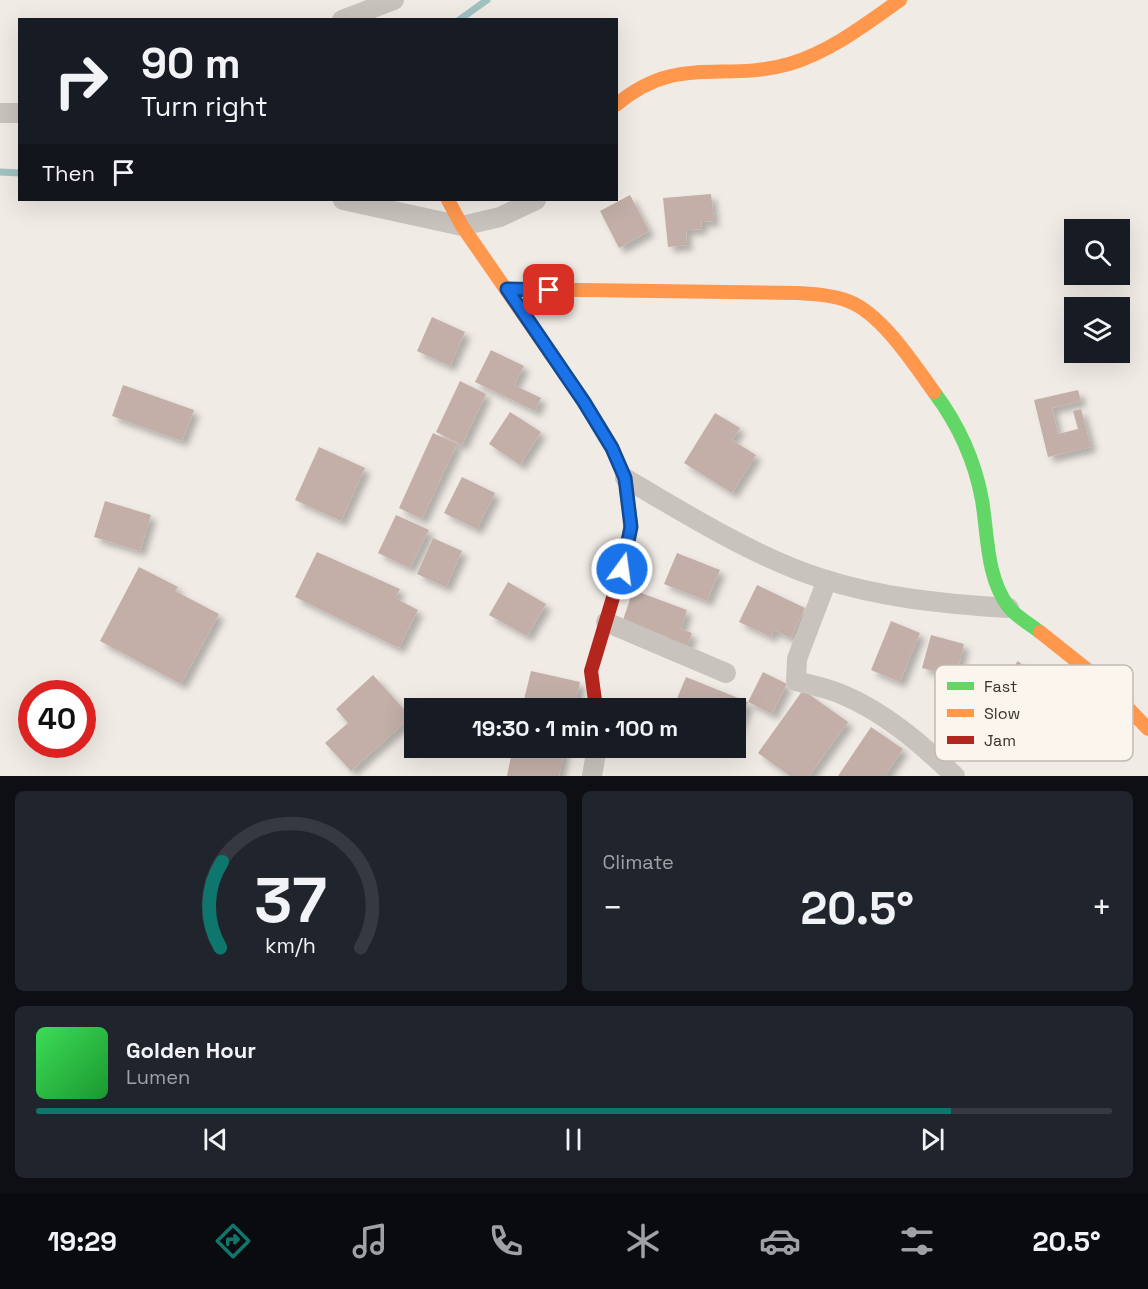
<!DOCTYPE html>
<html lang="en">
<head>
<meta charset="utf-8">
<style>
	body { margin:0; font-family:"Space Grotesk",sans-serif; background:#20242c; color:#f1f3f6; height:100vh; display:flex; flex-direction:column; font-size:22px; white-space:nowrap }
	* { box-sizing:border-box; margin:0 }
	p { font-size:20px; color:#9ea1a6 }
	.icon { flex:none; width:33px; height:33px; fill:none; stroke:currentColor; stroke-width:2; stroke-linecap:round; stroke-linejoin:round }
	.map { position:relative; height:776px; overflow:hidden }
	.details { display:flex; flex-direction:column; gap:15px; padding:15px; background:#0d0f14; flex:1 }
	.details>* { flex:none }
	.top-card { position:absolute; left:18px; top:18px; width:600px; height:183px; border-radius:0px; box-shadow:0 6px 24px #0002; background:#171b24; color:#f1f3f6; overflow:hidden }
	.tools { position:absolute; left:1064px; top:219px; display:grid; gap:12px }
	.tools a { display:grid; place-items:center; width:66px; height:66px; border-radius:0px; background:#171b24; box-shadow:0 6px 24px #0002; font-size:30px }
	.speed { position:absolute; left:18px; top:680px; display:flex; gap:12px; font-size:30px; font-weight:700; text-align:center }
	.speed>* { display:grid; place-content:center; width:78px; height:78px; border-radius:50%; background:#171b24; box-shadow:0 6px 24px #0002; line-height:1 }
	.speed .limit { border:9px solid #d22; background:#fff; color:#111 }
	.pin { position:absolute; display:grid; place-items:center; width:51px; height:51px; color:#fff; margin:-26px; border-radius:12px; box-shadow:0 3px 9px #0006 }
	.me { position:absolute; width:66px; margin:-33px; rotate:14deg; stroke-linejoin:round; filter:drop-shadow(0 0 4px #0008) }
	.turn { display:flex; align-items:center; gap:21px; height:126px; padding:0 24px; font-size:27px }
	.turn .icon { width:78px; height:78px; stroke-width:2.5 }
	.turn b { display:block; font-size:42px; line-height:51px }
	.then { display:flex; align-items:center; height:57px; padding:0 24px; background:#0003; gap:12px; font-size:22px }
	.big { font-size:45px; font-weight:600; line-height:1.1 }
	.details .card { flex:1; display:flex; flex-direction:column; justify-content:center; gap:9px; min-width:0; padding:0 21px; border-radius:9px; background:#20242c }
	.details .dial { align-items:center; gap:0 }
	.dial svg { height:156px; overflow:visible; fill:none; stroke:#363941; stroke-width:7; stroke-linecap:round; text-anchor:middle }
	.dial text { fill:#f1f3f6; stroke:none }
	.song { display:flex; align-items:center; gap:18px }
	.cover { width:72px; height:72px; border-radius:9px; background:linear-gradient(135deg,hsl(130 70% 55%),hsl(130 70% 35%)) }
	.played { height:6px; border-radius:3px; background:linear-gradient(90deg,#0f766e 85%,#363941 85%) }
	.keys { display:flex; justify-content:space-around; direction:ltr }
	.heat { display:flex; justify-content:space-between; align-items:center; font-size:33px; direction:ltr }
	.details .tiles { flex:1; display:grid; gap:15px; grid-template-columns:1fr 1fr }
	.card:last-child { grid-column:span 2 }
	.trip { position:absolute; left:404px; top:698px; width:342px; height:60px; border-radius:0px; background:#171b24; box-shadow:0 6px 24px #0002; font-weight:600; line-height:60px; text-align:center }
	.tab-bar { display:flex; height:96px; justify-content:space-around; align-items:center; background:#090b0e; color:#9ea1a6 }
	.tab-bar .icon { width:42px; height:42px }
	.tab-bar .selected { color:#0f766e }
	.tab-bar b { font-size:27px; color:#f1f3f6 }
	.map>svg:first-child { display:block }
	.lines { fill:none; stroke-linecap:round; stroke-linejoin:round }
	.stream { stroke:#a1c2c1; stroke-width:7 }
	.building { fill:#c3afa7; filter:url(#shadow) }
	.street { stroke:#c9c3be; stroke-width:20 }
	.fast { stroke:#63d668; stroke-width:14 }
	.slow { stroke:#ff974d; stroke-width:14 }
	.jam { stroke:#b3261e; stroke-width:14 }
	.route-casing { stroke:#114b97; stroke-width:15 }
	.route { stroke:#1a73e8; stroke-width:10 }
	.key { fill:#fbf5ee; stroke:#c1bab4; stroke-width:1.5 }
	.key-label { font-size:16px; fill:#3b302b }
</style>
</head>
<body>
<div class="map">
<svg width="1148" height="776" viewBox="0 0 1148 776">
	<defs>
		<filter id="shadow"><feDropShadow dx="5.5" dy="5.5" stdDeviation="3" flood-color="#0004"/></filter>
	</defs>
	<rect width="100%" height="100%" fill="#f0ebe5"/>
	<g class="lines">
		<!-- stream -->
		<g class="stream">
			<path d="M 459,20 L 487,0"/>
			<path d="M 0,172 L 20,173"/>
		</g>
	</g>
	<!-- building -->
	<g class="building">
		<path d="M 711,194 L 714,221 L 701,222 L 702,229 L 686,230 L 687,245 L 668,247 L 663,198 Z"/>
		<path d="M 630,195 L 649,231 L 619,248 L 600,211 Z"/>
		<path d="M 432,317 L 465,332 L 450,366 L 417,351 Z"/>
		<path d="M 491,350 L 524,366 L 514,385 L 541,398 L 535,411 L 475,382 Z"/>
		<path d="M 460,381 L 486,394 L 462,445 L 436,432 Z"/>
		<path d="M 123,385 L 194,410 L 182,441 L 112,416 Z"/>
		<path d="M 1078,390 L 1081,401 L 1052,408 L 1058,434 L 1078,429 L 1073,411 L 1081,409 L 1091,447 L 1048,457 L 1034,400 Z"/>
		<path d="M 510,412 L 541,432 L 520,465 L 489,444 Z"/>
		<path d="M 715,413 L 740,428 L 732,440 L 756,455 L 732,493 L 684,463 Z"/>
		<path d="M 433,433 L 457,444 L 422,519 L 399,508 Z"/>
		<path d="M 319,447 L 365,468 L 341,521 L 295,500 Z"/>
		<path d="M 462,477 L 495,493 L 477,529 L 444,513 Z"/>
		<path d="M 105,501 L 151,515 L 140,551 L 94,537 Z"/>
		<path d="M 396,515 L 429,530 L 410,568 L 378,553 Z"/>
		<path d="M 433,538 L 462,551 L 446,587 L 417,574 Z"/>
		<path d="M 317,552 L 400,589 L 395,598 L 418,610 L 399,648 L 295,597 Z"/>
		<path d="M 677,553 L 720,570 L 707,601 L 664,584 Z"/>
		<path d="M 139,567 L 178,587 L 175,591 L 219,614 L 181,684 L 100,641 Z"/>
		<path d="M 508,582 L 546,604 L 527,636 L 489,615 Z"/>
		<path d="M 757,585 L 805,608 L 791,638 L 774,630 L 771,637 L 739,622 Z"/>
		<path d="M 633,590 L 687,610 L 681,629 L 692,633 L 687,647 L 622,623 Z"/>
		<path d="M 891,621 L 920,633 L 900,682 L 871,670 Z"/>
		<path d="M 931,635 L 964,644 L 956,677 L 922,668 Z"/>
		<path d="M 1018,661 L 1038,678 L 998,725 L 979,708 Z"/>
		<path d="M 531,671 L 580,682 L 574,708 L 522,708 Z"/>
		<path d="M 763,672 L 787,684 L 772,714 L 748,702 Z"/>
		<path d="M 373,675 L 411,717 L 351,771 L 325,743 L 348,723 L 336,709 Z"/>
		<path d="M 686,677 L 748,702 L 735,735 L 735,708 L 673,708 Z"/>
		<path d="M 803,690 L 848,722 L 809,776 L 790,776 L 758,753 Z"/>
		<path d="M 871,727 L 903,749 L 885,776 L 838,776 Z"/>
		<path d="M 513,747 L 565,747 L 559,776 L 507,776 Z"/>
	</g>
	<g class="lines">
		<!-- street -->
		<g class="street">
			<path d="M 342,20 L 394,0"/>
			<path d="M 0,113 L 20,113"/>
			<path d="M 343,200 L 462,226 L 500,217 L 536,200"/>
			<path d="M 625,478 C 684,513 755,557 820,578 C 881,598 945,604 1009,608"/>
			<path d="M 827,580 L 797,659 L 796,681 C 811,685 827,688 841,694 C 885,712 921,744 955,776"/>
			<path d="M 606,622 L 726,673"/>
			<path d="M 592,776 L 597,747"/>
		</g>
		<!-- fast -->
		<path class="fast" d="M 934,392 C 958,424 975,461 982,500 C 988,535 986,576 1008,606 C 1015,616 1030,624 1040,632"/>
		<!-- slow -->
		<g class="slow">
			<path d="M 616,105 C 677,53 722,83 789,64 C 830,52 866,24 900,0"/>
			<path d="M 448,200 L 462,226 L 584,402 L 612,448 L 625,478 L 631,524"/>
			<path d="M 507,289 L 797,293 C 814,294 832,295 848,301 C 881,313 914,364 934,392"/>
			<path d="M 1040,632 L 1104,683 L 1148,729"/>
		</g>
		<!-- jam -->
		<path class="jam" d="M 596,708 L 591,671 L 627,551 L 631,524"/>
	</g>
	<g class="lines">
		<defs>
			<path id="route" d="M 549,290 L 507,289 L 584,402 L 612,448 L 625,478 L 631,527 L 622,569"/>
		</defs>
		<!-- route casing -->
		<use href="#route" class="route-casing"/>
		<!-- route -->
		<use href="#route" class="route"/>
	</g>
	<!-- legend -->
	<rect x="935" y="665" width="198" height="96" rx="9" class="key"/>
	<rect x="947" y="682" width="27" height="8" fill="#63d668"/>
	<rect x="947" y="709" width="27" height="8" fill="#ff974d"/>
	<rect x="947" y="736" width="27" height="8" fill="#b3261e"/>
	<g class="key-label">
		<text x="984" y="692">Fast</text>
		<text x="984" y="719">Slow</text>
		<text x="984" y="746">Jam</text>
	</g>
</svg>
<div class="tools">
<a><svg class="icon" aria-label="search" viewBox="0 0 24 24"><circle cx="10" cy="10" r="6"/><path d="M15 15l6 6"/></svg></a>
<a><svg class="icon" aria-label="layers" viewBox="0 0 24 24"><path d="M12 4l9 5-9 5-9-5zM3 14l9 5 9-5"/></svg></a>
</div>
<div class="speed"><div class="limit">40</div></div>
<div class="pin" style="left:549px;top:290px;background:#d93025"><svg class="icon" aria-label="arrive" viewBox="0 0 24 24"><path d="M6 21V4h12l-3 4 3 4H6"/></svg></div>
<svg class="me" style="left:622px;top:569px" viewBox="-20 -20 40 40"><circle r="17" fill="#1a73e8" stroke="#fff" stroke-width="3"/><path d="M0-11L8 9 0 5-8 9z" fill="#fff"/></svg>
<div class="trip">19:30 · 1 min · 100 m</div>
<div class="top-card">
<div class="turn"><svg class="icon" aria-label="right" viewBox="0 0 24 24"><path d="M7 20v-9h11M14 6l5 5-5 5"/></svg><div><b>90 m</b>Turn right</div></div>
<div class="then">Then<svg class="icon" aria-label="arrive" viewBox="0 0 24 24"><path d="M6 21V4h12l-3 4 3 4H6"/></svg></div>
</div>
</div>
<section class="details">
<div class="tiles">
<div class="card dial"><svg viewBox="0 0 100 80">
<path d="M14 69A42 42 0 1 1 86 69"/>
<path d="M14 69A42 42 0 0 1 15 25" stroke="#0f766e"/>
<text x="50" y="56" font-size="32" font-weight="700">37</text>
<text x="50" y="72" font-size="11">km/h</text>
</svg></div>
<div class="card"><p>Climate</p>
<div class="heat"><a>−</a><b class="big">20.5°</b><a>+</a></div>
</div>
<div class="card">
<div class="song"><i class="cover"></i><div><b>Golden Hour</b><p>Lumen</p></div></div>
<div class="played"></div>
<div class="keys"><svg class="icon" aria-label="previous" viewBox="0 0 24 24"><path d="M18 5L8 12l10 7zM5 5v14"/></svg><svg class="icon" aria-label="pause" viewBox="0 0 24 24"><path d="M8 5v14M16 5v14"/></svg><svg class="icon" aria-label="next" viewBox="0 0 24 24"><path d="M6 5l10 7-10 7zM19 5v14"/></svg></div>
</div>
</div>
</section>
<nav class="tab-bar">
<b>19:29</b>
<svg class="icon selected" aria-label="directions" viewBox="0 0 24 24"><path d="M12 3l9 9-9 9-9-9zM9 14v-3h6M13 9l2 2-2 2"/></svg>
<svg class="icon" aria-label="music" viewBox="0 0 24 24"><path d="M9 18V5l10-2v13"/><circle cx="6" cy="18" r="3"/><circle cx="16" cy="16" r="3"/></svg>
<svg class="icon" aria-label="phone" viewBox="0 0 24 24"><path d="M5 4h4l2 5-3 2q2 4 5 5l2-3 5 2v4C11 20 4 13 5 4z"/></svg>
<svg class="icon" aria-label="climate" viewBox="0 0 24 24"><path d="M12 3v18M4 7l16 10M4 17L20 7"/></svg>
<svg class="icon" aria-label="car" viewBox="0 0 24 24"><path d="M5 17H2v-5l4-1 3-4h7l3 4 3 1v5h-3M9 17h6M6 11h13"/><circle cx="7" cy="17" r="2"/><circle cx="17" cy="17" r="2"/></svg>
<svg class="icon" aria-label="filters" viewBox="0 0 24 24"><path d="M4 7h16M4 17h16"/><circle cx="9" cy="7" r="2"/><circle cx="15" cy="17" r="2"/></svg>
<b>20.5°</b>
</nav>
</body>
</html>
